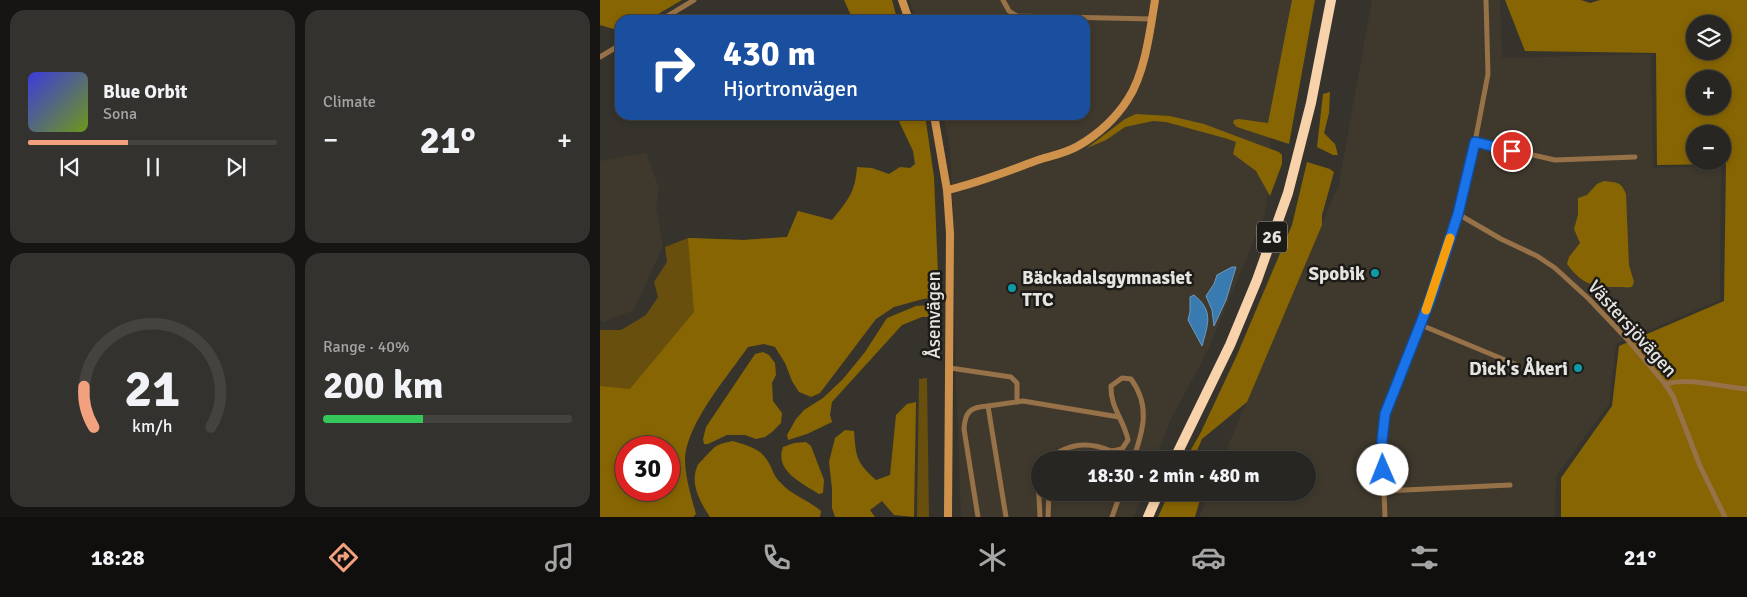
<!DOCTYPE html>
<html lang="en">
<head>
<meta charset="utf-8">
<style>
	body { margin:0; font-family:Signika,sans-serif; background:#34322f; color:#f1f3f6; height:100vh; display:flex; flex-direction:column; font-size:19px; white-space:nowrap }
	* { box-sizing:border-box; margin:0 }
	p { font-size:16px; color:#a5a5a5 }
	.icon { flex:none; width:28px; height:28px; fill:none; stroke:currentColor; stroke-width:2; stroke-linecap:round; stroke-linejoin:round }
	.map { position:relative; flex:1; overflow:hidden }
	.drawer { display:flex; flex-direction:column; gap:10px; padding:10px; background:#161513; width:600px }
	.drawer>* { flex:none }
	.guide { position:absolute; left:15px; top:15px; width:475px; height:105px; border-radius:15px; box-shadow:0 2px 8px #0003,0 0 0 1px #444340; background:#1a4fa0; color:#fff; overflow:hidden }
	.tools { position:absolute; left:1086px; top:15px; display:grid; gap:10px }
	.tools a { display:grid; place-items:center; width:45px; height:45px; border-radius:50%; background:#282622; box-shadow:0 2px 8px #0003,0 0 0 1px #444340; font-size:25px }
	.speed { position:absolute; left:15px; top:436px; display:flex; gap:10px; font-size:25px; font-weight:700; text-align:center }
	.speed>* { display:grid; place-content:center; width:65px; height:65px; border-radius:50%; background:#282622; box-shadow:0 2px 8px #0003,0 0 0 1px #444340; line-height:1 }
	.speed .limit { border:8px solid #d22; background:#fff; color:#111 }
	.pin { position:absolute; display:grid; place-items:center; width:42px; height:42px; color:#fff; margin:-21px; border:2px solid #fff; border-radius:50%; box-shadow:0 1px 5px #0007 }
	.me { position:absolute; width:55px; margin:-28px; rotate:359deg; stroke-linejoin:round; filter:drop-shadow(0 0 4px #0008) }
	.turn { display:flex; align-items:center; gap:18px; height:105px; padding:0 25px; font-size:22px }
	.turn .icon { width:65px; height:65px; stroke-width:2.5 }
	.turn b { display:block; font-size:35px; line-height:42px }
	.big { font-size:38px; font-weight:800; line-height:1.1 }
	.drawer .tile { flex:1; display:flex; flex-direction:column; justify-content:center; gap:8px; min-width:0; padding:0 18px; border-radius:15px; background:#34322f }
	.drawer .dial { align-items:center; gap:0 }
	.dial svg { height:130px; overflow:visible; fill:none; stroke:#444340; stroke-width:7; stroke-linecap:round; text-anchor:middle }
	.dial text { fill:#f1f3f6; stroke:none }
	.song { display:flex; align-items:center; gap:15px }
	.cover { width:60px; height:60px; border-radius:8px; background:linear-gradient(135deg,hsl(240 70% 55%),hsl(80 70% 35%)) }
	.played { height:5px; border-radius:2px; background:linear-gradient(90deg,#f2a17e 40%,#444340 40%) }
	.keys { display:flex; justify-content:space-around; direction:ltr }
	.heat { display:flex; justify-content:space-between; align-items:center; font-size:28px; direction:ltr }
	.charge { height:8px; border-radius:4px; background:linear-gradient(90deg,#34c759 40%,#444340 0) }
	.drawer .tiles { flex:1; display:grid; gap:10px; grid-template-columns:repeat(2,1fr) }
	.trip { position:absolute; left:431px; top:451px; width:285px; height:50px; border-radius:25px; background:#282622; box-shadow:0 2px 8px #0003,0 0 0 1px #444340; font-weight:800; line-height:50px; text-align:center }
	.tabs { display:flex; height:80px; justify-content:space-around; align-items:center; background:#100f0e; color:#a5a5a5 }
	.tabs .icon { width:35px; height:35px }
	.tabs .current { color:#f2a17e }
	.tabs b { font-size:22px; color:#f1f3f6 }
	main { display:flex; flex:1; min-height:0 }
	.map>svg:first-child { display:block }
	.built { fill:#3f392d }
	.green { fill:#694f0e }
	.forest { fill:#876502; fill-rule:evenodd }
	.water { fill:#397bb1; stroke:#6d9abf }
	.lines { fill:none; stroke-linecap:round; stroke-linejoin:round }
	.street { stroke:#977147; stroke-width:5 }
	.secondary { stroke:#cf924c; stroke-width:8 }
	.highway { stroke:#f8d2ab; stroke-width:10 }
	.route-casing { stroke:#114b97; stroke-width:12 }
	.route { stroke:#1a73e8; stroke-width:9 }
	.slow { stroke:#f59e0b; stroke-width:9 }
	.culture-dot { fill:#0f9aa8; stroke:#1d1b18; stroke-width:2 }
	.labels { text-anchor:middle; stroke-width:5; stroke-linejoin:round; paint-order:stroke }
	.shield { fill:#1d1b18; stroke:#aaa8a4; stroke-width:1 }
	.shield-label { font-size:18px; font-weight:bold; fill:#e6e4e0 }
	.poi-label { font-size:19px; font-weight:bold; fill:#e6e4e0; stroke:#1d1b18; text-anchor:end }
	.street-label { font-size:19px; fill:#e6e4e0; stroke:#1d1b18 }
</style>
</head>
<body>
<main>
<section class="drawer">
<div class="tiles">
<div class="tile">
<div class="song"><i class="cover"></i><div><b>Blue Orbit</b><p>Sona</p></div></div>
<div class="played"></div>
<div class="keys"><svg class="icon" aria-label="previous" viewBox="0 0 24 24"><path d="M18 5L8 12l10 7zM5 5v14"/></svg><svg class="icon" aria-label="pause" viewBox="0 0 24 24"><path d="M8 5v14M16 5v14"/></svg><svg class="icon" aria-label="next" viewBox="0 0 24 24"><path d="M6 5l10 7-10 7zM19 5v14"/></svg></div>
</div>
<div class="tile"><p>Climate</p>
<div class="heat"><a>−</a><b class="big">21°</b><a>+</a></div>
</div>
<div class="tile dial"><svg viewBox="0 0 100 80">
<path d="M14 69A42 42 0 1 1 86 69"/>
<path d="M14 69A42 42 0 0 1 8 44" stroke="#f2a17e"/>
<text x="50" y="56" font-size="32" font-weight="700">21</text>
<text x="50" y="72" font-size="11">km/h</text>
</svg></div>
<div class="tile"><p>Range · 40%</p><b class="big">200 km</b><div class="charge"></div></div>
</div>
</section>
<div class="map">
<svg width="1147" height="517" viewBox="0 0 1147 517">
	<rect width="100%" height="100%" fill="#36332d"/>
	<!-- built -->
	<g class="built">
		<path d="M 309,0 L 694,0 L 671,134 L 668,191 L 665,214 L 607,352 L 570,421 L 555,460 L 440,460 L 440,492 L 543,493 L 534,517 L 361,517 L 356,383 L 353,211 L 350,148 L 343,115 L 485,115 L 485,20 L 316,20 Z"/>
		<path d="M 772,0 L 900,0 L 902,58 L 1051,54 L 1053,168 L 1121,165 L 1120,300 L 1016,344 L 1009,404 L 956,476 L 955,517 L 599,517 L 609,493 L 708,492 L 708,460 L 622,460 L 739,184 Z"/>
		<path d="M 46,153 L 59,188 L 56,209 L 63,245 L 34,310 L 3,322 L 0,319 L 0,161 Z"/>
	</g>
	<!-- green -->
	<g class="green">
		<path d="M 198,211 L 232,220 L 150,311 L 0,442 L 0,330 L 21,330 L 46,315 L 58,297 L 54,282 L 67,262 L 65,247 L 88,238 L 144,240 L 187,237 Z"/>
		<path d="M 327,378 L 329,517 L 317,517 L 319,379 Z"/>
	</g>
	<!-- forest -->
	<g class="forest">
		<path d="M 0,0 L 82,0 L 48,20 L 20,20 L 20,31 L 0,25 Z"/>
		<path d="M 244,0 L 292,0 L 296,15 L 286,20 L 253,20 Z"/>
		<path d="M 692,0 L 715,0 L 689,144 L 637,127 L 633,123 L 634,120 L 639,119 L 668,123 Z"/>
		<path d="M 905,0 L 981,0 L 990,3 L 1000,0 L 1147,0 L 1147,517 L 961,517 L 961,478 L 1012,406 L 1019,346 L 1124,301 L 1126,164 L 1057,165 L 1056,53 L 925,51 ZM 1095,24 L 1122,24 L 1122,51 L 1095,51 ZM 1095,79 L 1122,79 L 1122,106 L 1095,106 ZM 1095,134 L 1122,134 L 1122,161 L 1095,161 Z"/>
		<path d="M 730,92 L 729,113 L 724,133 L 735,144 L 738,155 L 733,155 L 717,147 L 723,94 Z"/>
		<path d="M 536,114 L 570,116 L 604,124 L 679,152 L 682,155 L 682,164 L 670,196 L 656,171 L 633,154 L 636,142 L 628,139 L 566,122 L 553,121 L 525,127 L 506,140 L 487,148 L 525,119 Z"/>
		<path d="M 296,115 L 325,115 L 334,177 L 339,297 L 323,299 L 294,307 L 276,319 L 220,393 L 211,397 L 199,392 L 192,381 L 185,363 L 175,347 L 164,344 L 148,347 C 127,377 94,415 86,450 C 82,466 91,497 96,514 L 93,517 L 0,517 L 0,386 L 30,389 L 94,312 L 88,238 L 144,240 L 187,237 L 198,211 L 232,220 C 248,200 255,193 257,167 L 272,168 L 289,174 L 300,167 L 310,168 L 315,164 L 313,151 ZM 26,448 L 69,448 L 69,490 L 26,490 Z"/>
		<path d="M 707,162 L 730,169 L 734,172 L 722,215 L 722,225 L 647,402 L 602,439 L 593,460 L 585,460 L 601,432 L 637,355 L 692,225 Z"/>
		<path d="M 1004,181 C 1017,183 1021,181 1026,194 L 1029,265 L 1034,282 L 1032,287 C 1027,288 1022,287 1016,287 C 992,287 982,284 967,264 L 969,257 L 980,243 L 974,229 L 978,215 L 978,198 L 987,195 L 997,184 Z"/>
		<path d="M 328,305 L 334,308 L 336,315 L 333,317 L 322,317 L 302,325 L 232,402 L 230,415 L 232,422 L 207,434 L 188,440 L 187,435 L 196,419 L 204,410 L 223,398 L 243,379 L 265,352 L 287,318 L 316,306 Z"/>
		<path d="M 163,352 L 169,355 L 175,363 L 176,375 L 172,383 L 173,401 L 182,413 L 181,423 L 172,432 L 165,437 L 156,439 L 145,435 L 127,435 L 108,444 L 104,444 L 103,439 L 106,427 L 155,354 Z"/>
		<path d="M 316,402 L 314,517 L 294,515 L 282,501 L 270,510 L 275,517 L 235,517 L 232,508 L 232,489 L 229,462 L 235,438 L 245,430 L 254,431 C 256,457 256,462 276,480 L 290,475 L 296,415 L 307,404 Z"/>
		<path d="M 133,441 C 151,447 161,448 170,465 C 173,471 175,478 180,482 C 192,496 209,500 221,511 L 220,517 L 110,517 C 100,502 90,484 97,467 C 98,463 102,461 104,458 C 117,445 114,445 133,441 Z"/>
		<path d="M 206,442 L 211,446 L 224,480 L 223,493 L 219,494 C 202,483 174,471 183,447 L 194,443 Z"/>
		<path d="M 569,493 L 599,493 L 601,496 L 595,517 L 558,517 Z"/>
	</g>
	<!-- water -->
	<g class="water">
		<path d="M 632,267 L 636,267 L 626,300 L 614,326 L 612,310 L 606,296 L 614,284 L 617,275 Z"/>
		<path d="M 594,295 C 614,311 608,324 602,346 L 588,320 L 590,312 L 590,297 Z"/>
	</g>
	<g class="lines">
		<!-- street -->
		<g class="street">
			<path d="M 403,0 L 409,11 L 417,16 L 552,19"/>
			<path d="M 61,20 L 94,0"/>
			<path d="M 0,57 L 20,45"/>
			<path d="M 875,142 L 955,160 L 1035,157"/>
			<path d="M 858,214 L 901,239 L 937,256 L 955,268 L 989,299 L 1027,339 L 1065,384 L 1073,396 L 1100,466 L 1125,517"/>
			<path d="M 821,325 L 917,365"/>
			<path d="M 350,368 L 411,377 L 417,383 L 417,402"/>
			<path d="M 1065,384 C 1092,377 1119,387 1147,389"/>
			<path d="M 388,406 L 423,401 L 519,417"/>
			<path d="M 448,460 C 467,443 488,441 511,451"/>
			<path d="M 474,460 L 491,455 L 522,449 L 528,440 C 524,420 510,407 511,386 L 522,378 L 531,379 C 551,406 543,431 533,460"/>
			<path d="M 440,474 L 438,477 L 440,517"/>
			<path d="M 784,491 L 910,485"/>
			<path d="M 378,517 L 364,429 C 365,411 371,407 388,406 L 406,517"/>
			<path d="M 448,517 L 449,492"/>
			<path d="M 512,517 L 521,492"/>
			<path d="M 785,517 L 782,441 L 785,414 L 830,300 L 858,214 L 875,142 L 888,74 L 886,0"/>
		</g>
		<!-- secondary -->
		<g class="secondary">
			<path d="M 302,0 L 309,20"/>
			<path d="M 334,115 L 347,190 L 350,233 L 348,517"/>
			<path d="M 347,190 C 378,183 408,171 438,160 C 451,156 466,153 478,146 C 497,135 516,118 528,99 C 545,73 550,31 555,0"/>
		</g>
		<!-- highway -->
		<g class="highway">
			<path d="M 574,460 L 630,345 L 657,280 L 688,193 L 711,103 L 731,0"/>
			<path d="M 548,517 L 559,492"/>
		</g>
	</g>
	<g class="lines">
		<defs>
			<path id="route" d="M 783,470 L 782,441 L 785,414 L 830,300 L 858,214 L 875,142 L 912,151"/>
		</defs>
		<!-- route casing -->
		<use href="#route" class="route-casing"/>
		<!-- route -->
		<use href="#route" class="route"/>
		<!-- slow -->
		<path class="slow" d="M 826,310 L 850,238"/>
	</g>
	<!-- markers -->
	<g class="culture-dot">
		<circle cx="775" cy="273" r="5"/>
		<circle cx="412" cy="288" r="5"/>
		<circle cx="978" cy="368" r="5"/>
	</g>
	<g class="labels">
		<!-- shield labels -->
		<rect class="shield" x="657" y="221.5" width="30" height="31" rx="4"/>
		<g class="shield-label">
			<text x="672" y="243">26</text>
		</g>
		<!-- poi labels -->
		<g class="poi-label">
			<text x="765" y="280">Spobik</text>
			<text x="422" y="284" text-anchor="start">Bäckadalsgymnasiet<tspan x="422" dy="22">TTC</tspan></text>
			<text x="968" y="375">Dick's Åkeri</text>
		</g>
		<!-- street labels -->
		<g class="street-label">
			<text transform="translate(333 315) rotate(-90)" y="7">Åsenvägen</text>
			<text transform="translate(1033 328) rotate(48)" y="7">Västersjövägen</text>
		</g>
	</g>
</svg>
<div class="tools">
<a><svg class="icon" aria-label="layers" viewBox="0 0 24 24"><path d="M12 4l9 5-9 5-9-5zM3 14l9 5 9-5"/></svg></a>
<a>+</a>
<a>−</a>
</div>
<div class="speed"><div class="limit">30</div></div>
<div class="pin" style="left:912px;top:151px;background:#d93025"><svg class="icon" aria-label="arrive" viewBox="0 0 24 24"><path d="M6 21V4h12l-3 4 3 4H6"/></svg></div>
<svg class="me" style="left:783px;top:470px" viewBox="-20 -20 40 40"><circle r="19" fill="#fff"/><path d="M0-13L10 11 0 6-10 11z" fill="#1a73e8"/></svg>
<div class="trip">18:30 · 2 min · 480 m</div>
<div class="guide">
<div class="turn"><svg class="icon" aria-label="right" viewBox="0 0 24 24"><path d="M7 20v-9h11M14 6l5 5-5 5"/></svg><div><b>430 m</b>Hjortronvägen</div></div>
</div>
</div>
</main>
<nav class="tabs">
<b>18:28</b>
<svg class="icon current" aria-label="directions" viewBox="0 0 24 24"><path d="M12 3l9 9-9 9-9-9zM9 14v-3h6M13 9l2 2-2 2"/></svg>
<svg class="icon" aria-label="music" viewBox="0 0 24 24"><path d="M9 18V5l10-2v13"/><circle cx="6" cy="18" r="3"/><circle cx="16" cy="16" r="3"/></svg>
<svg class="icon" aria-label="phone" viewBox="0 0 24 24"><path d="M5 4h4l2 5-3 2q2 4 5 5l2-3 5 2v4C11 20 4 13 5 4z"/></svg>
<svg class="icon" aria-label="climate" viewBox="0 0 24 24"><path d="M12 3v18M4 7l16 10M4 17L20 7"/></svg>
<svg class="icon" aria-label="car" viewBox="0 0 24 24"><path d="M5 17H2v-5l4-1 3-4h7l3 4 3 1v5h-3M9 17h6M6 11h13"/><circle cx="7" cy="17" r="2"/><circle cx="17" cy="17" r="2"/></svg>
<svg class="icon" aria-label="filters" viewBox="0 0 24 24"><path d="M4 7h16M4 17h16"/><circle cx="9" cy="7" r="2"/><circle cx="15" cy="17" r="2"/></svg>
<b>21°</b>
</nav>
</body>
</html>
